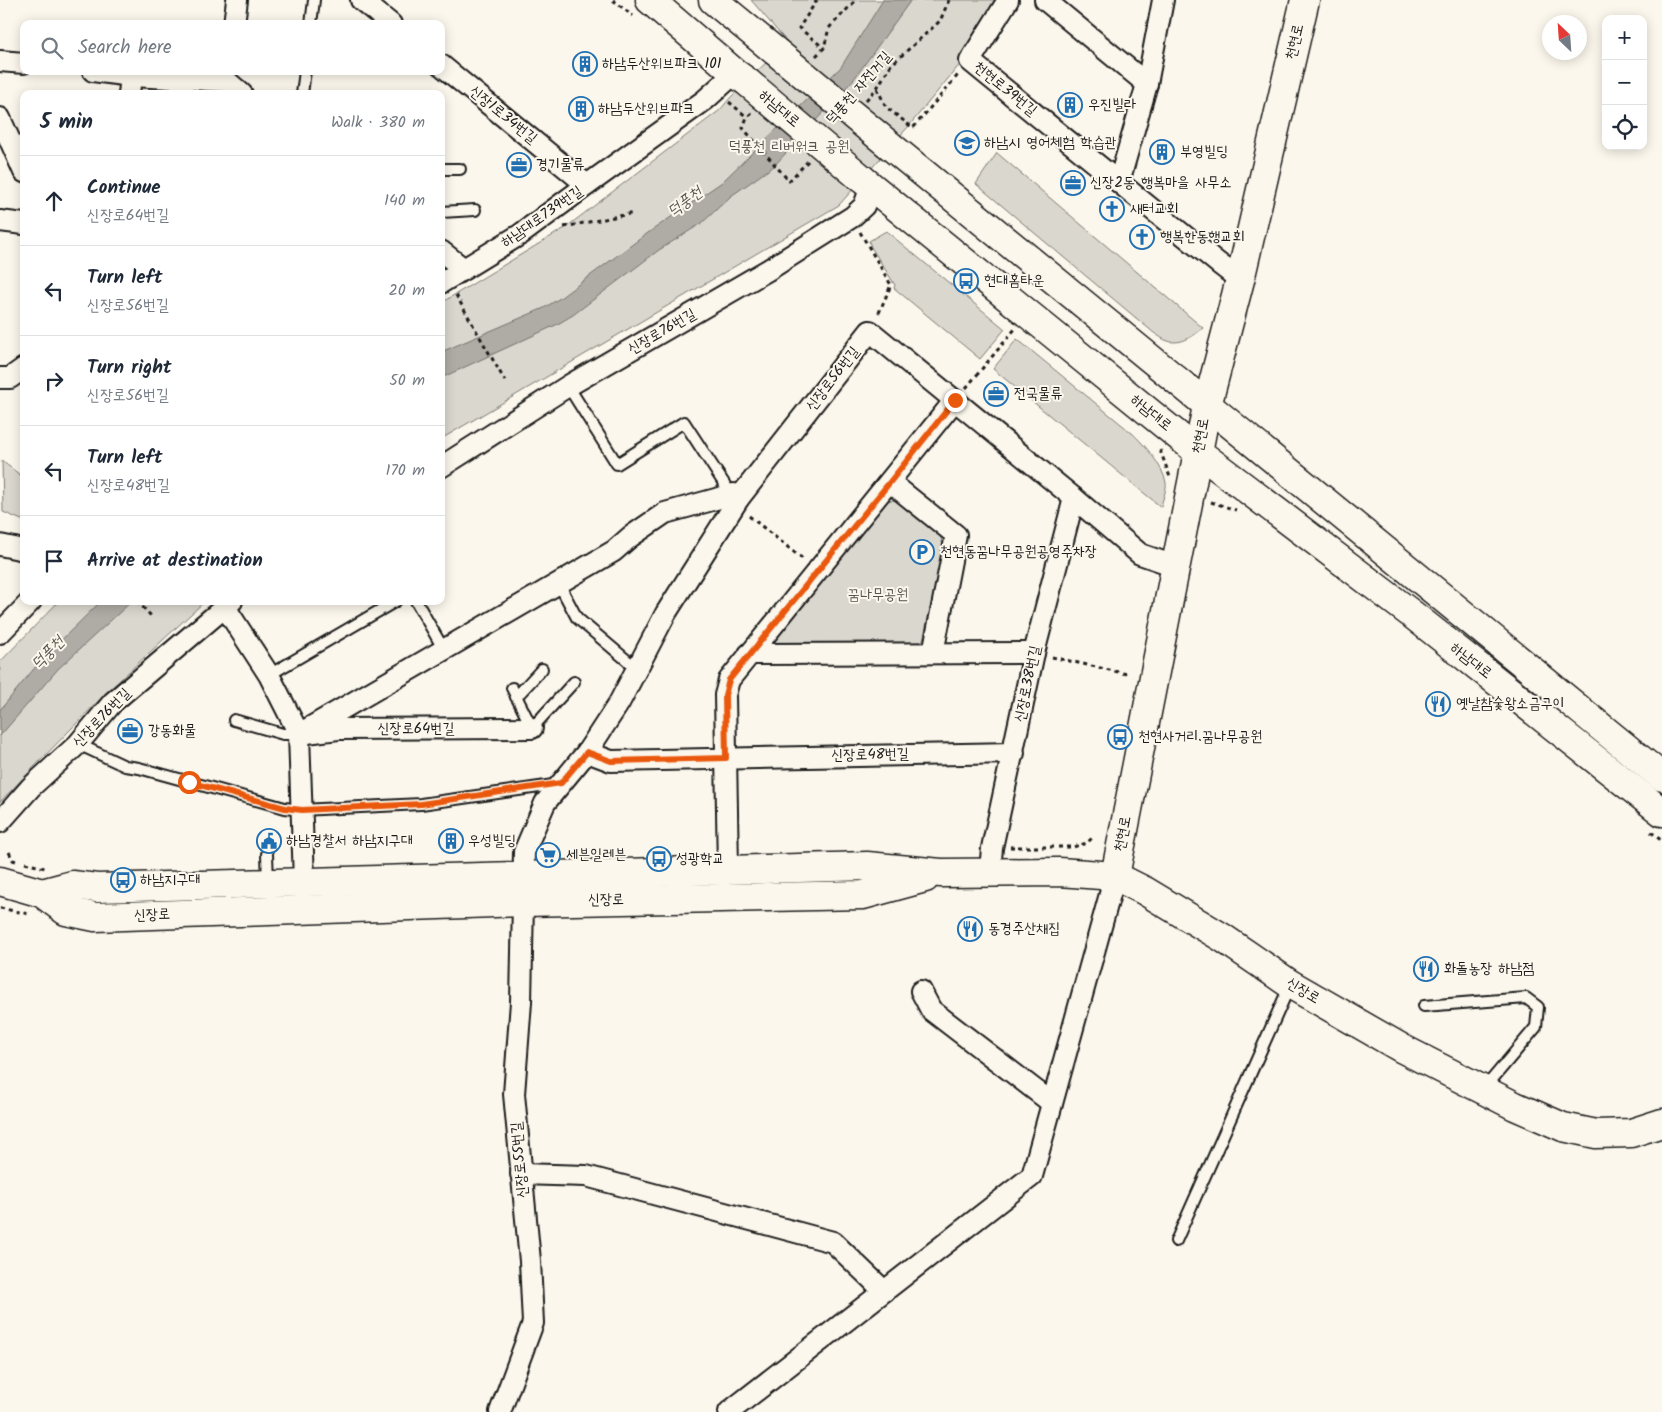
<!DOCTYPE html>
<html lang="en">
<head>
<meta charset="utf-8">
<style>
	:root { --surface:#fff; --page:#f2f2f3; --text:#1f2937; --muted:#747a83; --line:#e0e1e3 }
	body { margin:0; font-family:Kalam,"Poor Story",sans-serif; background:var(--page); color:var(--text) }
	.controls { position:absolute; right:15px; top:15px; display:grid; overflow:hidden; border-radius:10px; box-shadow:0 2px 12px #0003 }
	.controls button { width:45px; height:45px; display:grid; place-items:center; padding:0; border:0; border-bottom:1px solid var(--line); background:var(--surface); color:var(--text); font:25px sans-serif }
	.compass { position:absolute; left:1542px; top:15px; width:45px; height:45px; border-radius:50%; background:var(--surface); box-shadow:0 2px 12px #0003; rotate:335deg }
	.stop { position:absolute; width:15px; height:15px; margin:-11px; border:4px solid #ea580c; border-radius:50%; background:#fff }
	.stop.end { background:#ea580c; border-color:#fff; box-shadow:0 1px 5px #0008 }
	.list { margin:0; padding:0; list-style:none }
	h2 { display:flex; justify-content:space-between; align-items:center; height:65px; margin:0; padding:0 20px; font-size:21px }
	h2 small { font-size:16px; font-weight:400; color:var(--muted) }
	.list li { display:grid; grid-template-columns:32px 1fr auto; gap:15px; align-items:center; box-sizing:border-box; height:90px; padding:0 20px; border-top:1px solid var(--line) }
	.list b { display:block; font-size:19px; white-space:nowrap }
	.list p { margin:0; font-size:16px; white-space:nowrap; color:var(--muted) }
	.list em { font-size:16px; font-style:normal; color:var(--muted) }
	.icon { flex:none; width:28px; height:28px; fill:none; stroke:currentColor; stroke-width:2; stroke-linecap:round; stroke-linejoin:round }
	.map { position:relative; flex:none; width:1662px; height:1412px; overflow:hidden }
	.search { position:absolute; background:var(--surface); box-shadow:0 2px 12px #0003; left:20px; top:20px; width:425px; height:55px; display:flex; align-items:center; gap:12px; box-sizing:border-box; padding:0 18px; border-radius:10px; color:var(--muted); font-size:19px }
	.panel { position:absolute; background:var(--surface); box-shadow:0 2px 12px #0003; left:20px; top:90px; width:425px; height:515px; border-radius:10px }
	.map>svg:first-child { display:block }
	.green { fill:#dad7ce; stroke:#7b7a75 }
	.water { fill:#afaca5; stroke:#74726e }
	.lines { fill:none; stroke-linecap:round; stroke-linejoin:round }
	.lane-casing { stroke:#1c1c1c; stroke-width:14 }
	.street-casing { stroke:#1c1c1c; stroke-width:24 }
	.secondary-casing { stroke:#1c1c1c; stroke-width:31 }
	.primary-casing { stroke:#1c1c1c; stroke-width:31 }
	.path { stroke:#1c1c1c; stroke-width:3; stroke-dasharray:4 4; stroke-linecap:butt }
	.lane { stroke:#fbf7ec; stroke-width:10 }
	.street { stroke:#fbf7ec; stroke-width:20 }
	.secondary { stroke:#fbf7ec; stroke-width:28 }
	.primary { stroke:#fbf7ec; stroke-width:28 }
	.primary-bridge-casing { stroke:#1c1c1c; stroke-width:31; stroke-linecap:butt }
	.primary-bridge { stroke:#fbf7ec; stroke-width:28 }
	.route { stroke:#ea580c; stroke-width:6 }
	.labels { text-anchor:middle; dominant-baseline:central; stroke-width:4; stroke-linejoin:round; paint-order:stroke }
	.street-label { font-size:15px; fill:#1c1c1c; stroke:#fbf7ec }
	.poi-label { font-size:15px; fill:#1c1c1c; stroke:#fbf7ec; text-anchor:start }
	.park-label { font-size:15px; fill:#555451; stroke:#fbf7ec }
	.water-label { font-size:16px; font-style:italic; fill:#575653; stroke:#fbf7ec }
</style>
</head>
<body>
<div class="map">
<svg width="1662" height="1412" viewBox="0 0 1662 1412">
	<rect width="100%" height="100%" fill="#fbf7ec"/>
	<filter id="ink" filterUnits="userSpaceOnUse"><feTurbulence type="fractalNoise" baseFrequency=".02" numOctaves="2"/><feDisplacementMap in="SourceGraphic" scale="10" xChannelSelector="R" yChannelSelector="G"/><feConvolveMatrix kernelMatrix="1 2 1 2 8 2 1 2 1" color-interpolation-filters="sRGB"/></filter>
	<g filter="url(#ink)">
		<g class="green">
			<polygon points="751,0 1002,0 966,57 908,127 839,205 441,439 441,303 565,228 720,110 730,98 787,42"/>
			<path d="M997 153 1203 328C1194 336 1181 345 1168 341 1163 340 1158 335 1154 333L976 184Z"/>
			<polygon points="886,231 1005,329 980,359 894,288 895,285 871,247 869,241"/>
			<path d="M1017 339 1132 433C1144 444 1163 466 1166 483 1167 490 1162 500 1161 507L993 369Z"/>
			<polygon points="2,461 24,478 24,521 3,512"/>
			<polygon points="897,500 940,535 944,548 923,640 913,649 775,652 770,640 884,501"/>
			<polygon points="59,601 205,601 107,692 0,802 0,662"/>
		</g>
		<g class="water">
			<polygon points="883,0 911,0 854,79 774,166 731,196 702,223 659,250 573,315 556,325 441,378 441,352 544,308 560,298 645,235 722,182 841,67"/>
			<polygon points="101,601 132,601 58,669 0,736 0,710 42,659"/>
		</g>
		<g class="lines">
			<defs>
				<g id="lane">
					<polyline points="311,24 314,0"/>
					<polyline points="302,94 305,71"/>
					<polyline points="441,169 460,169"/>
					<polyline points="441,212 475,210"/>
					<polyline points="568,386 617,464 684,422 727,488 734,494"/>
					<polyline points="559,584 577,618 636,668"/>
					<polyline points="416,601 444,650"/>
					<polyline points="269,675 396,601"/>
					<polyline points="512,688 532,728 574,682"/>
					<polyline points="516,697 542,669"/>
					<polyline points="234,720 283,734 299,734"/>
					<polyline points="78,744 125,766 139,768 285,808 301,810 421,804 560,784"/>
					<polyline points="267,854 268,882"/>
					<polyline points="1424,1006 1526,998 1538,1007 1536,1027 1484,1089"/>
					<polyline points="1176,1241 1290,985"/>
				</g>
				<g id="street">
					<polyline points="361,0 391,24"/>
					<polyline points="1008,0 970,61 1218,263 1240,280"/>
					<polyline points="1045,0 1147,84"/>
					<polyline points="234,24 237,0"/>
					<polyline points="0,61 24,63"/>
					<polyline points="441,65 587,185"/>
					<polyline points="93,71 131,76 227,81 242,94"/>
					<polyline points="129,94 131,76"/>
					<polyline points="0,118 24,172"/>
					<polyline points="1119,182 1147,84 1163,0"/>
					<polyline points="0,221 24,224"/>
					<polyline points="441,251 464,269"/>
					<polyline points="441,283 521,234 587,185 705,100 735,73"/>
					<polyline points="0,378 10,378 24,368"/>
					<polyline points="441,467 568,386 768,270 852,217 864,206 871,186"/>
					<polyline points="890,482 956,535 933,653"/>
					<polyline points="0,545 24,550"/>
					<polyline points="225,607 269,675 299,734 338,729 532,728"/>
					<polyline points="0,633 31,601"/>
					<polyline points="749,654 1034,653"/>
					<polyline points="587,752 611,761 1014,753"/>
					<polyline points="0,822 31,787 78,744 113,702 232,601"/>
					<polyline points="728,869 725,695 729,680 955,400"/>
					<polyline points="990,871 992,848 1034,653 1074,498"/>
					<polyline points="304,882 299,734 614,551 630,537 665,513 734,494 739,498"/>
					<polyline points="921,991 931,1010 1052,1103"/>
					<polyline points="521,1174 586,1176 833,1242 884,1291"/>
					<polyline points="500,1412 533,1323 530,1261 514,1094 521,1002 524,852 545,803 587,752 619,703 666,613 739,498 870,331 1074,498 1140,554 1175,566"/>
					<polyline points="729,1412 1032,1176 1115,876"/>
				</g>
				<g id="secondary">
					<polyline points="1115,876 1207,406 1240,280 1305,0"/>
					<polyline points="0,881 42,893 66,911 95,917 524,902 863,895 925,878"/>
					<polyline points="42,893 72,885 97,888 867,866 941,873 1059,872 1115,876 1145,891 1223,938 1290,984 1403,1049 1515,1106 1563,1127 1596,1134 1631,1133 1662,1123"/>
				</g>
				<g id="primary">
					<polyline points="650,0 735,73 746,81"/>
					<polyline points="713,0 775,51"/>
					<polyline points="888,144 1662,777"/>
					<polyline points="861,178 1198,452 1413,615 1662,812"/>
				</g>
			</defs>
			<use href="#lane" class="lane-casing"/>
			<use href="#street" class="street-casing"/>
			<use href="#secondary" class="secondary-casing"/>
			<use href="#primary" class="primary-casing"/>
			<g class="path">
				<polyline points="613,0 633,16"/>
				<polyline points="817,0 799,28 824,48"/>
				<polyline points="816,56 824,48 829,28 856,0"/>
				<polyline points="877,88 886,107 913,128 958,75"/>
				<polyline points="866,100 877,88 891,65 940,21 949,0"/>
				<polyline points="729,102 747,117"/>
				<polyline points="752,113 747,117 743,128 789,181 808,161"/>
				<polyline points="564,227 634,213"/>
				<polyline points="860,232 891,285 878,315"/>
				<polyline points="456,295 505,381"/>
				<polyline points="966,388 1015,329"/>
				<polyline points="1160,450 1170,477"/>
				<polyline points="1211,502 1236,510"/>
				<polyline points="749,516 804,560"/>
				<polyline points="137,601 152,617"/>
				<polyline points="1052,657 1127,674"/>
				<polyline points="1651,832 1662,841"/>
				<polyline points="1010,847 1073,847 1087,843 1092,838"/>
				<polyline points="9,852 13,860 16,861"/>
				<polyline points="25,863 45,868"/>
				<polyline points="0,908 29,914"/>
			</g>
			<use href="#lane" class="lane"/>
			<use href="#street" class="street"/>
			<use href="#secondary" class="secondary"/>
			<use href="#primary" class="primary"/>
			<defs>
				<g id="primary-bridge">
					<polyline points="775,51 888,144"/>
					<polyline points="746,81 861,178"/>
				</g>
			</defs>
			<use href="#primary-bridge" class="primary-bridge-casing"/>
			<use href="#primary-bridge" class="primary-bridge"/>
		</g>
	</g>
	<g class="lines" filter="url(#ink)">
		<polyline class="route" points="189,782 285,808 302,810 421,804 561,783 587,752 611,761 726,758 725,695 729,680 890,482 955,400"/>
	</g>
	<defs>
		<symbol id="building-ring" viewBox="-11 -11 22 22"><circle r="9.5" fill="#fbf7ec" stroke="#1f6fb2" stroke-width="1.5"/><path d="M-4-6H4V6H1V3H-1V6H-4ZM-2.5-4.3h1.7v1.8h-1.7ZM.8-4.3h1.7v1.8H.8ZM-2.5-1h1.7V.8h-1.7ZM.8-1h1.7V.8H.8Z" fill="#1f6fb2"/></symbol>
		<symbol id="school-ring" viewBox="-11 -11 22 22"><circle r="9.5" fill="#fbf7ec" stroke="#1f6fb2" stroke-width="1.5"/><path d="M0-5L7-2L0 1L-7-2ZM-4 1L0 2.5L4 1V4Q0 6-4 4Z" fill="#1f6fb2"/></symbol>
		<symbol id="office-ring" viewBox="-11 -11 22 22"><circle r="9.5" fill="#fbf7ec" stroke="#1f6fb2" stroke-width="1.5"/><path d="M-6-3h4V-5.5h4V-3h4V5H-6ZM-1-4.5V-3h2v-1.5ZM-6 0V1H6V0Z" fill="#1f6fb2"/></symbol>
		<symbol id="church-ring" viewBox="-11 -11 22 22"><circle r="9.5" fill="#fbf7ec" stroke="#1f6fb2" stroke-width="1.5"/><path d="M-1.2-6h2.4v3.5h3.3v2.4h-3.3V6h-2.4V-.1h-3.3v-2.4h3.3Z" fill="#1f6fb2"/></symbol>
		<symbol id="bus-ring" viewBox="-11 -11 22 22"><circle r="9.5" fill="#fbf7ec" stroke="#1f6fb2" stroke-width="1.5"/><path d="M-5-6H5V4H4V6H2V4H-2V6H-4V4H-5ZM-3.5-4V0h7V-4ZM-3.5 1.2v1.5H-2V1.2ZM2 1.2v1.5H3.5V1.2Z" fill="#1f6fb2"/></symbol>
		<symbol id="parking-ring" viewBox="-11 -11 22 22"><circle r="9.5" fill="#fbf7ec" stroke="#1f6fb2" stroke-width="1.5"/><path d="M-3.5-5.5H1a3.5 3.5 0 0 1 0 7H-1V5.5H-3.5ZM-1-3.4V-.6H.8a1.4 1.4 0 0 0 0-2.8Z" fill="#1f6fb2"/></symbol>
		<symbol id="restaurant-ring" viewBox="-11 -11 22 22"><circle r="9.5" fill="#fbf7ec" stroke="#1f6fb2" stroke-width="1.5"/><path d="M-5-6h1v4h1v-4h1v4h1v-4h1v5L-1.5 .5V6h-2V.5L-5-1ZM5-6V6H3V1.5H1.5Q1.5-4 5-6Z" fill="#1f6fb2"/></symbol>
		<symbol id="civic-ring" viewBox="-11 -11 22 22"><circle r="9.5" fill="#fbf7ec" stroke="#1f6fb2" stroke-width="1.5"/><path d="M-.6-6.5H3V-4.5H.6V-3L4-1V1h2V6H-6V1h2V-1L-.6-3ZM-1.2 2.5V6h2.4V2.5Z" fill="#1f6fb2"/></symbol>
		<symbol id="supermarket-ring" viewBox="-11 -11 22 22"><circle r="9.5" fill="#fbf7ec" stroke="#1f6fb2" stroke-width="1.5"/><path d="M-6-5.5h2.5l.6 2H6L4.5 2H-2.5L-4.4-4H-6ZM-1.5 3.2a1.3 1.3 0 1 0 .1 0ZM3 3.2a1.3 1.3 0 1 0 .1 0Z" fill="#1f6fb2"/></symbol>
	</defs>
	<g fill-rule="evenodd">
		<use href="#building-ring" x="571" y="50" width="28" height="28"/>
		<use href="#building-ring" x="1056" y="91" width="28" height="28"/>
		<use href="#building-ring" x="567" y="95" width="28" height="28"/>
		<use href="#school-ring" x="953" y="129" width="28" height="28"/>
		<use href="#building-ring" x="1148" y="138" width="28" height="28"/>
		<use href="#office-ring" x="505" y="151" width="28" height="28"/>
		<use href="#office-ring" x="1059" y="169" width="28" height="28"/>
		<use href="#church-ring" x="1098" y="195" width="28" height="28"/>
		<use href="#church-ring" x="1128" y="223" width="28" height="28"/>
		<use href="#bus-ring" x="952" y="267" width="28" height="28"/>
		<use href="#office-ring" x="982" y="380" width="28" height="28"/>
		<use href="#parking-ring" x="908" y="538" width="28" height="28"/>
		<use href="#restaurant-ring" x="1424" y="690" width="28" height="28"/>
		<use href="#office-ring" x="116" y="717" width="28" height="28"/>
		<use href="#bus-ring" x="1106" y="723" width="28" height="28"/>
		<use href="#civic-ring" x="255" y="827" width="28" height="28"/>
		<use href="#building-ring" x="437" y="827" width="28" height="28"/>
		<use href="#supermarket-ring" x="534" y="841" width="28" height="28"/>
		<use href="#bus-ring" x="645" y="845" width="28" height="28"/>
		<use href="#bus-ring" x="109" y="866" width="28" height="28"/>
		<use href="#restaurant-ring" x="956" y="915" width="28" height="28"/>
		<use href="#restaurant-ring" x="1412" y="955" width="28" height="28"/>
	</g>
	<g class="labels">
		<g class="street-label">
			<text transform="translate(1295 42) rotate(-77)">천현로</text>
			<text transform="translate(859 88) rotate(-49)">덕풍천 자전거길</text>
			<text transform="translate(1005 89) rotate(39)">천현로39번길</text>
			<text transform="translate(779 109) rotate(40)">하남대로</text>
			<text transform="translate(503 115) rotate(39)">신장1로34번길</text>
			<text transform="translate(542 217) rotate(-35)">하남대로739번길</text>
			<text transform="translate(662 332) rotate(-30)">신장로76번길</text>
			<text transform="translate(833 379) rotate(-52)">신장로56번길</text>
			<text transform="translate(1151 413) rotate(39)">하남대로</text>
			<text transform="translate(1201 436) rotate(-79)">천현로</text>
			<text transform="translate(1471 661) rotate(38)">하남대로</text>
			<text transform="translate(1028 684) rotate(-78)">신장로38번길</text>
			<text transform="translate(102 718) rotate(-46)">신장로76번길</text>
			<text x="416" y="729">신장로64번길</text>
			<text transform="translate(870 755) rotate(-1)">신장로48번길</text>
			<text transform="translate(1123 834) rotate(-79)">천현로</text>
			<text transform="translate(606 900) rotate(-1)">신장로</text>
			<text transform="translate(152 915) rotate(-2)">신장로</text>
			<text transform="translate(1303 991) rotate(31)">신장로</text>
			<text transform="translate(520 1160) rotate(-95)">신장로55번길</text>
		</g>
		<g class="poi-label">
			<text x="602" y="64">하남두산위브파크 101</text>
			<text x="1088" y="105">우진빌라</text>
			<text x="598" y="109">하남두산위브파크</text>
			<text x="984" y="143">하남시 영어체험 학습관</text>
			<text x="1180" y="152">부영빌딩</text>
			<text x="536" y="165">경기물류</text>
			<text x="1090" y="183">신장2동 행복마을 사무소</text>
			<text x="1130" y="209">새터교회</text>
			<text x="1160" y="237">행복한동행교회</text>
			<text x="984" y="281">현대홈타운</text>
			<text x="1014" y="394">전국물류</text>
			<text x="940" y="552">천현동꿈나무공원공영주차장</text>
			<text x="1456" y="704">옛날참숯왕소금구이</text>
			<text x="148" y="731">강동화물</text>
			<text x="1138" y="737">천현사거리.꿈나무공원</text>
			<text x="286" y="841">하남경찰서 하남지구대</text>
			<text x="468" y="841">우성빌딩</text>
			<text x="566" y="855">세븐일레븐</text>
			<text x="676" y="859">성광학교</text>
			<text x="140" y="880">하남지구대</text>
			<text x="988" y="929">동경주산채집</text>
			<text x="1444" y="969">화돌농장 하남점</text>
		</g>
		<g class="park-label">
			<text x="789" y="147">덕풍천 리버워크 공원</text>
			<text x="878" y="595">꿈나무공원</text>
		</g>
		<g class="water-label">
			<text transform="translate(685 202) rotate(-37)">덕풍천</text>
			<text transform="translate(48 653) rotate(-46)">덕풍천</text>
		</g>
	</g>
</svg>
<div class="controls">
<button>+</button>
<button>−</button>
<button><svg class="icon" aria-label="locate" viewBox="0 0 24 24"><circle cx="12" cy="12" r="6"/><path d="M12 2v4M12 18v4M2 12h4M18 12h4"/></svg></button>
</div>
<svg class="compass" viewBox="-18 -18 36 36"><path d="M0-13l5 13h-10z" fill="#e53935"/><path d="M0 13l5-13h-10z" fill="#747a83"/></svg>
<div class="stop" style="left:189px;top:782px"></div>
<div class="stop end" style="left:955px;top:400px"></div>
<div class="search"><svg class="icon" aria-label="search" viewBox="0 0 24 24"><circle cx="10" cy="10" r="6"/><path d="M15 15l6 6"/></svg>Search here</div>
<section class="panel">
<h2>5 min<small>Walk · 380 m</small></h2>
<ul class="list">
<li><svg class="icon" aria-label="ahead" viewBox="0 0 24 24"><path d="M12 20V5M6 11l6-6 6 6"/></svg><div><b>Continue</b><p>신장로64번길</p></div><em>140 m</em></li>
<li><svg class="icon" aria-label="left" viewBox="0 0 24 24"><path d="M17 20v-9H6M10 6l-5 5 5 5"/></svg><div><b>Turn left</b><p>신장로56번길</p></div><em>20 m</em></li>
<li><svg class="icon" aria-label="right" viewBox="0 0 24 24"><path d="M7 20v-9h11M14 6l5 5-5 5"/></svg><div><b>Turn right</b><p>신장로56번길</p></div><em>50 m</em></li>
<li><svg class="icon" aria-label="left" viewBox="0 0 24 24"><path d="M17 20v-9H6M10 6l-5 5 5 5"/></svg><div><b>Turn left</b><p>신장로48번길</p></div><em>170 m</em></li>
<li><svg class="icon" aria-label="arrive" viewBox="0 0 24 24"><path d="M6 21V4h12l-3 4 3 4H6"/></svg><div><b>Arrive at destination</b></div></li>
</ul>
</section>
</div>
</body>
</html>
